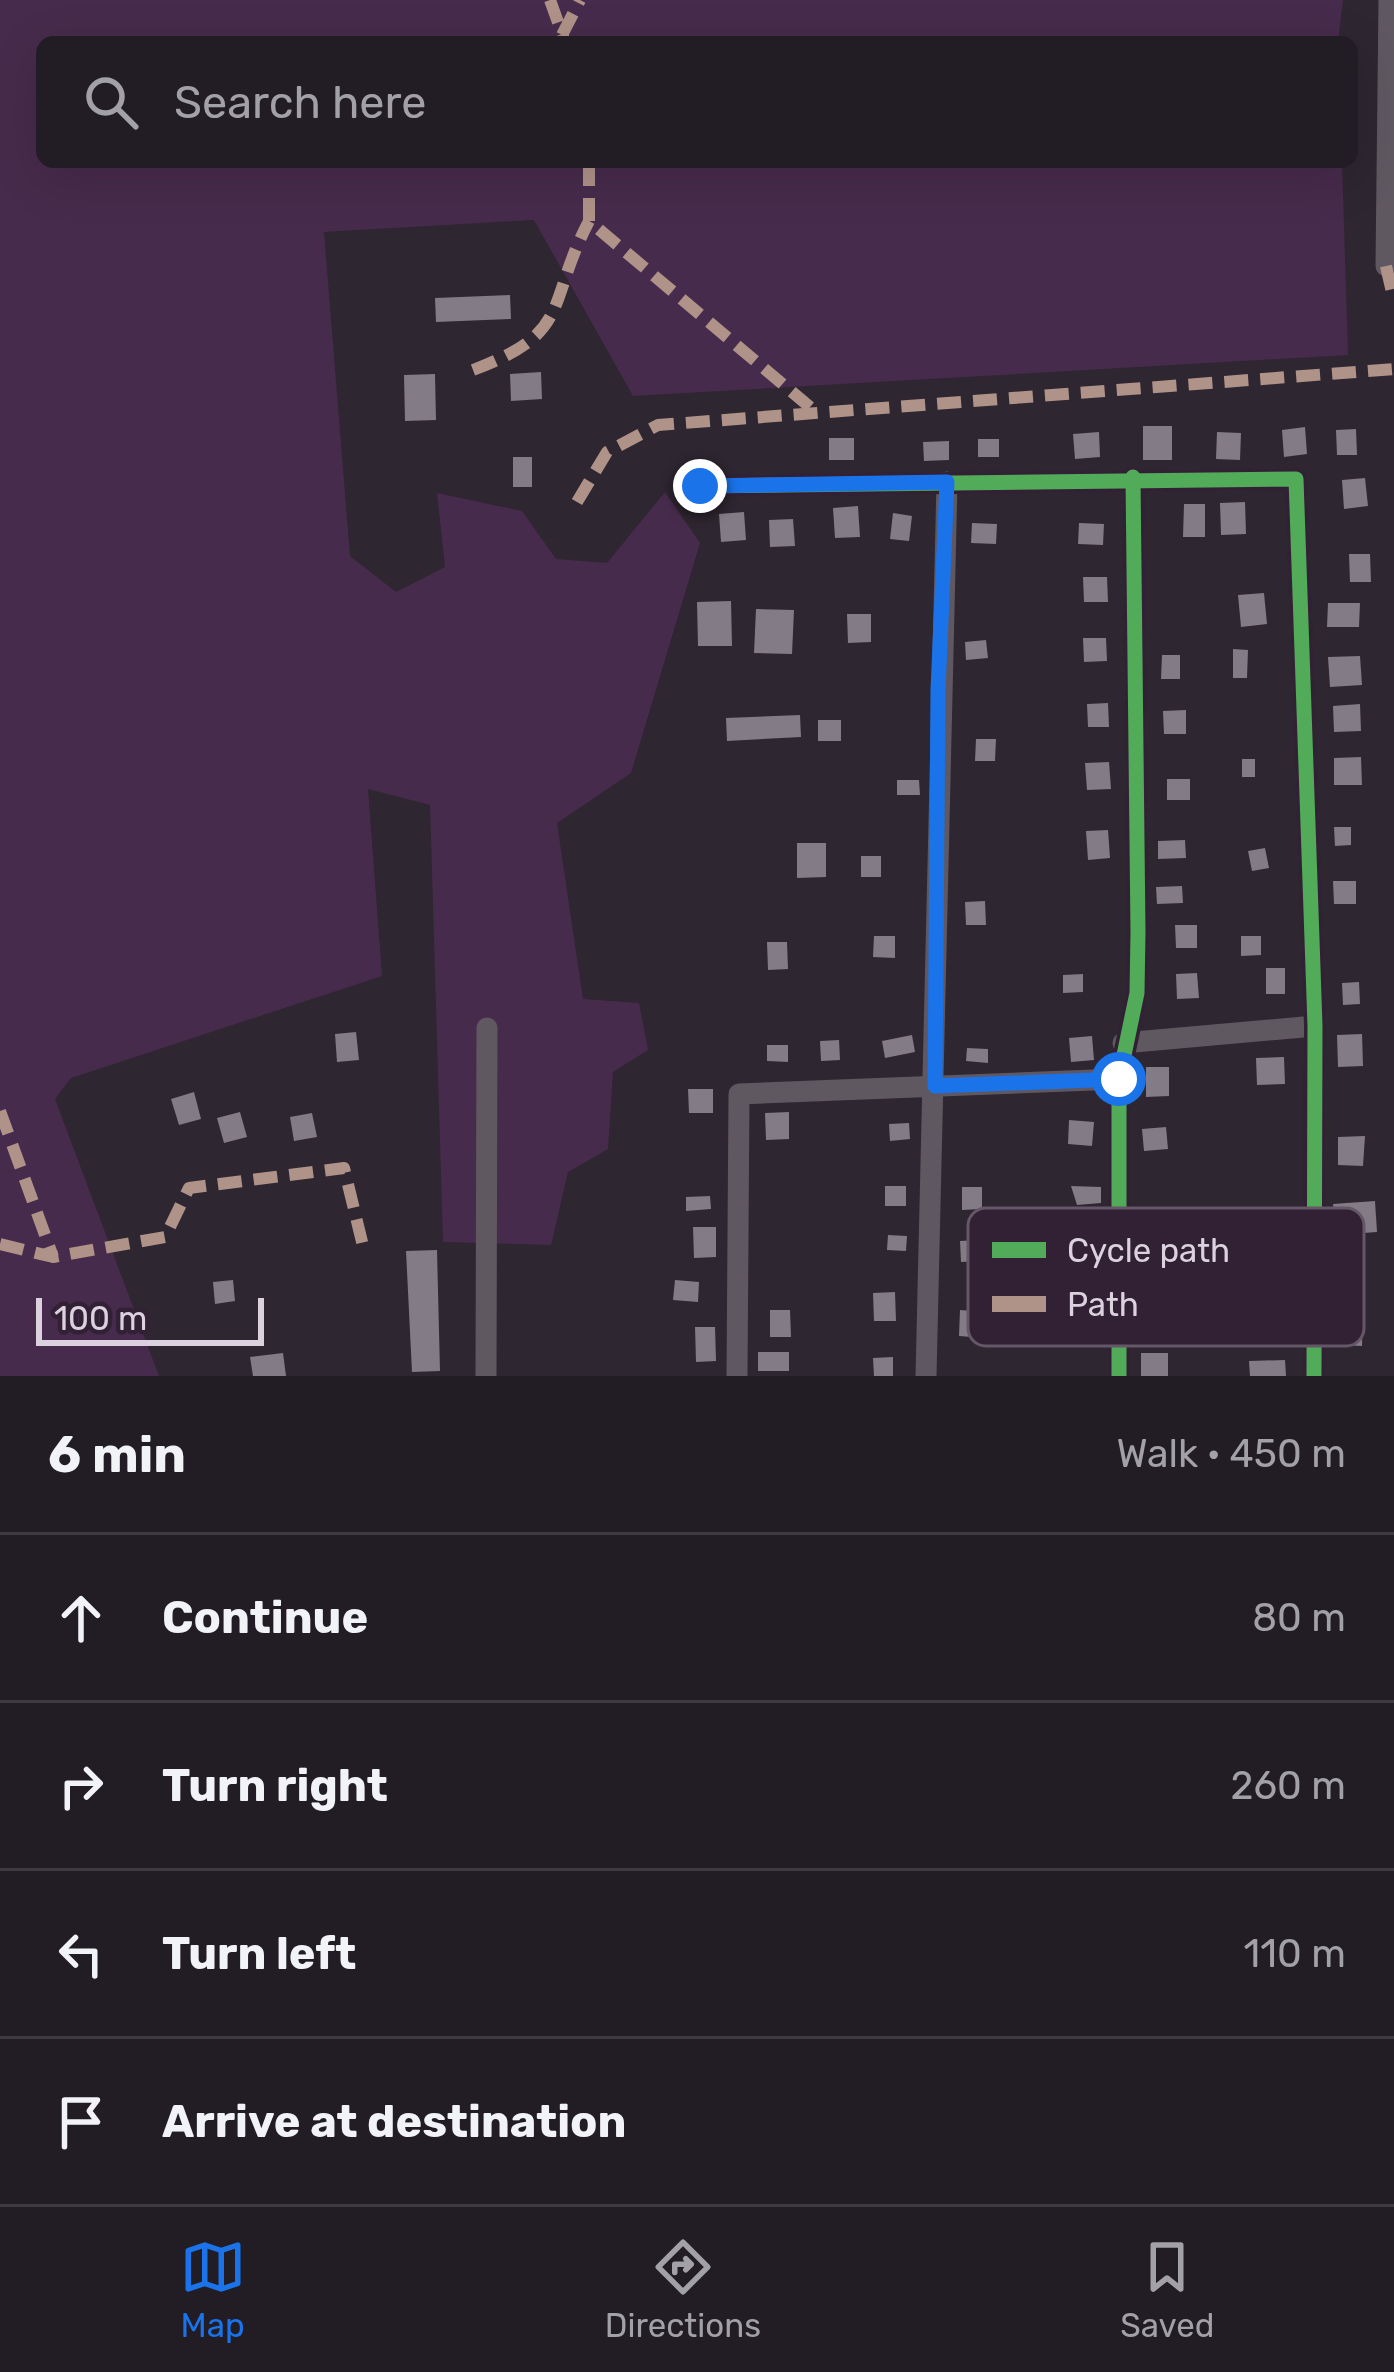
<!DOCTYPE html>
<html lang="en">
<head>
<meta charset="utf-8">
<style>
	:root { --surface:#221c24; --page:#2a252c; --text:#f1f3f6; --muted:#a2a1a6; --line:#3f3a41; --accent:#1a73e8 }
	body { margin:0; font-family:Rubik,sans-serif; background:var(--page); color:var(--text) }
	.scale { position:absolute; left:36px; bottom:30px; width:228px; box-sizing:border-box; padding-left:12px; border:6px solid #dcd1de; border-top:0; font-size:33px; line-height:42px; white-space:nowrap; color:#dcd1de; -webkit-text-stroke:9px #322135; paint-order:stroke }
	.stop { position:absolute; width:36px; height:36px; margin:-27px; border:9px solid #1a73e8; border-radius:50%; background:#fff }
	.stop.end { background:#1a73e8; border-color:#fff; box-shadow:0 3px 12px #0008 }
	.list { margin:0; padding:0; list-style:none }
	h2 { display:flex; justify-content:space-between; align-items:center; height:156px; margin:0; padding:0 48px; font-size:51px }
	h2 small { font-size:39px; font-weight:400; color:var(--muted) }
	.list li { display:grid; grid-template-columns:78px 1fr auto; gap:36px; align-items:center; box-sizing:border-box; height:168px; padding:0 48px; border-top:3px solid var(--line) }
	.list b { display:block; font-size:45px; white-space:nowrap }
	.list em { font-size:39px; font-style:normal; color:var(--muted) }
	.icon { flex:none; width:66px; height:66px; fill:none; stroke:currentColor; stroke-width:2; stroke-linecap:round; stroke-linejoin:round }
	.map { position:relative; flex:none; width:1394px; height:1376px; overflow:hidden }
	.search { position:absolute; background:var(--surface); box-shadow:0 12px 48px #0002; left:36px; right:36px; top:36px; height:132px; display:flex; align-items:center; gap:30px; box-sizing:border-box; padding:0 42px; border-radius:18px; color:var(--muted); font-size:45px }
	.sheet { height:828px; background:var(--surface) }
	nav { display:flex; justify-content:space-around; align-items:center; box-sizing:border-box; height:168px; border-top:3px solid var(--line); background:var(--surface); font-size:33px; color:var(--muted) }
	nav a { display:grid; justify-items:center; gap:6px }
	nav .on { color:var(--accent) }
	.map>svg:first-child { display:block }
	.green { fill:#472b4c }
	.building { fill:#837b85 }
	.lines { fill:none; stroke-linecap:round; stroke-linejoin:round }
	.minor { stroke:#605861; stroke-width:21 }
	.quiet { stroke:#af9288; stroke-width:12; stroke-dasharray:24 12; stroke-linecap:butt }
	.cycleway-casing { stroke:#322135; stroke-width:22 }
	.cycleway { stroke:#51ab58; stroke-width:15 }
	.route { stroke:#1a73e8; stroke-width:15 }
	.key { fill:#322135; stroke:#655668; stroke-width:3 }
	.key-label { font-size:33px; fill:#dcd1de }
</style>
</head>
<body>
<div class="map">
<svg width="1394" height="1376" viewBox="0 0 1394 1376">
	<rect width="100%" height="100%" fill="#2e2630"/>
	<polygon class="green" points="0,0 1343,0 1338,42 42,42 42,162 1342,162 1348,355 633,396 534,220 324,232 350,556 396,592 445,567 437,493 522,511 556,559 607,563 665,492 700,543 631,773 557,823 583,999 639,1003 648,1050 613,1072 608,1149 568,1172 551,1245 443,1242 430,805 368,789 382,976 71,1078 55,1099 159,1376 0,1376"/>
	<g class="building">
		<polygon points="510,295 511,319 436,322 435,298"/>
		<polygon points="541,372 542,399 511,401 510,374"/>
		<polygon points="435,374 436,420 405,421 404,375"/>
		<rect x="1143" y="426" width="29" height="34"/>
		<polygon points="1305,427 1307,454 1284,457 1282,430"/>
		<polygon points="1356,429 1357,455 1337,455 1336,430"/>
		<polygon points="1099,432 1100,457 1075,459 1073,434"/>
		<polygon points="1217,432 1241,433 1240,460 1216,459"/>
		<rect x="829" y="438" width="25" height="22"/>
		<rect x="978" y="439" width="21" height="18"/>
		<polygon points="949,441 949,460 924,461 923,442"/>
		<rect x="513" y="457" width="19" height="30"/>
		<polygon points="1365,478 1368,506 1344,509 1342,480"/>
		<polygon points="1245,502 1246,534 1221,535 1220,503"/>
		<polygon points="1184,504 1205,504 1205,537 1183,537"/>
		<polygon points="858,506 860,537 835,538 833,508"/>
		<polygon points="744,512 746,540 721,542 719,514"/>
		<polygon points="893,513 912,516 909,541 890,539"/>
		<polygon points="793,519 795,546 770,547 769,520"/>
		<polygon points="972,523 997,524 996,544 971,543"/>
		<polygon points="1079,523 1104,524 1103,545 1078,544"/>
		<polygon points="1349,554 1370,554 1371,582 1350,582"/>
		<polygon points="1083,577 1107,577 1108,602 1084,602"/>
		<polygon points="1264,593 1267,624 1241,627 1238,595"/>
		<polygon points="731,601 732,646 698,646 697,602"/>
		<polygon points="1328,603 1360,603 1359,627 1327,627"/>
		<polygon points="756,609 794,610 792,654 754,653"/>
		<polygon points="847,614 871,614 871,642 848,643"/>
		<polygon points="1083,638 1106,638 1107,661 1084,662"/>
		<polygon points="986,640 988,658 966,660 965,642"/>
		<polygon points="1233,649 1248,650 1247,678 1233,678"/>
		<polygon points="1162,655 1180,655 1180,679 1161,679"/>
		<polygon points="1360,656 1362,685 1330,687 1328,657"/>
		<polygon points="1108,703 1109,727 1088,727 1087,704"/>
		<polygon points="1360,704 1361,731 1334,732 1333,706"/>
		<polygon points="1186,710 1186,734 1164,734 1163,711"/>
		<polygon points="800,715 801,737 727,741 726,718"/>
		<rect x="818" y="720" width="23" height="21"/>
		<polygon points="976,739 996,739 995,761 975,761"/>
		<polygon points="1361,757 1362,785 1334,785 1334,758"/>
		<rect x="1242" y="759" width="13" height="18"/>
		<polygon points="1109,762 1111,789 1087,790 1085,763"/>
		<rect x="1167" y="779" width="23" height="21"/>
		<polygon points="897,780 919,780 920,795 897,795"/>
		<polygon points="1334,827 1351,827 1351,845 1335,846"/>
		<polygon points="1108,830 1110,858 1088,860 1086,831"/>
		<polygon points="1185,840 1186,858 1158,859 1158,841"/>
		<polygon points="797,843 826,843 826,877 797,878"/>
		<polygon points="1265,848 1269,868 1252,871 1248,851"/>
		<rect x="861" y="856" width="20" height="21"/>
		<polygon points="1333,881 1356,881 1356,904 1334,904"/>
		<polygon points="1182,886 1183,903 1157,904 1156,887"/>
		<polygon points="985,901 986,925 966,925 965,902"/>
		<polygon points="1175,925 1197,925 1197,948 1176,948"/>
		<polygon points="874,936 895,936 895,958 873,957"/>
		<polygon points="1241,936 1261,936 1261,955 1241,956"/>
		<polygon points="767,942 787,942 788,969 768,970"/>
		<rect x="1266" y="968" width="19" height="26"/>
		<polygon points="1197,973 1199,998 1177,999 1176,974"/>
		<polygon points="1083,974 1083,992 1063,993 1063,975"/>
		<polygon points="1359,982 1360,1004 1343,1005 1342,983"/>
		<polygon points="356,1032 359,1060 337,1062 335,1034"/>
		<polygon points="1362,1034 1363,1066 1338,1067 1337,1035"/>
		<polygon points="912,1035 915,1052 885,1058 882,1041"/>
		<polygon points="1092,1036 1094,1060 1071,1062 1069,1038"/>
		<polygon points="839,1040 840,1060 821,1061 820,1041"/>
		<polygon points="767,1045 788,1045 788,1062 767,1061"/>
		<polygon points="967,1048 988,1049 988,1063 966,1061"/>
		<polygon points="1284,1057 1285,1084 1257,1085 1256,1058"/>
		<polygon points="1146,1067 1169,1067 1169,1096 1146,1097"/>
		<polygon points="688,1089 713,1089 713,1113 689,1113"/>
		<polygon points="194,1092 201,1119 179,1125 171,1099"/>
		<polygon points="240,1112 247,1137 224,1143 217,1118"/>
		<polygon points="789,1112 789,1139 766,1140 765,1113"/>
		<polygon points="312,1113 317,1137 294,1141 290,1117"/>
		<polygon points="1069,1120 1094,1122 1092,1146 1068,1144"/>
		<polygon points="909,1123 910,1139 890,1141 889,1124"/>
		<polygon points="1166,1127 1168,1149 1144,1151 1142,1129"/>
		<polygon points="1365,1136 1363,1166 1338,1165 1338,1137"/>
		<rect x="885" y="1186" width="21" height="20"/>
		<polygon points="1071,1186 1101,1187 1101,1203 1077,1205"/>
		<polygon points="962,1187 982,1187 982,1209 962,1210"/>
		<polygon points="710,1196 711,1209 686,1211 686,1197"/>
		<polygon points="1375,1201 1377,1232 1336,1235 1333,1204"/>
		<polygon points="693,1227 716,1227 716,1257 694,1258"/>
		<polygon points="888,1235 907,1236 906,1251 887,1250"/>
		<polygon points="978,1240 979,1261 961,1262 960,1241"/>
		<polygon points="437,1250 440,1371 412,1372 406,1251"/>
		<polygon points="233,1280 235,1301 215,1304 213,1282"/>
		<polygon points="675,1280 699,1282 698,1302 673,1300"/>
		<polygon points="895,1292 896,1321 874,1321 873,1293"/>
		<polygon points="770,1310 790,1310 791,1337 770,1337"/>
		<polygon points="960,1310 986,1312 985,1338 959,1336"/>
		<polygon points="1339,1310 1363,1310 1362,1346 1338,1345"/>
		<polygon points="695,1327 715,1327 716,1361 696,1362"/>
		<rect x="758" y="1352" width="31" height="19"/>
		<polygon points="283,1353 286,1376 253,1376 250,1357"/>
		<rect x="1141" y="1353" width="27" height="23"/>
		<polygon points="893,1357 893,1376 874,1376 873,1358"/>
		<polygon points="1285,1360 1286,1376 1250,1376 1249,1361"/>
	</g>
	<g class="lines">
		<g class="minor">
			<polyline points="1386,266 1389,0"/>
			<polyline points="701,486 1296,479 1315,1026 1314,1376"/>
			<polyline points="1123,1043 1315,1026"/>
			<polyline points="486,1376 487,1028"/>
			<polyline points="737,1376 739,1094 1119,1079"/>
			<polyline points="926,1376 947,482"/>
			<polyline points="1119,1376 1119,1079 1137,993 1138,932 1133,477"/>
		</g>
		<g class="quiet">
			<polyline points="550,0 565,42"/>
			<polyline points="562,35 580,0"/>
			<polyline points="589,162 589,221 817,413"/>
			<polyline points="1386,266 1394,301"/>
			<path d="M473 370C574 332 545 305 589 221"/>
			<polyline points="577,502 607,452 658,425 1394,369"/>
			<polyline points="0,1111 53,1257"/>
			<polyline points="0,1244 53,1257 165,1237 189,1188 344,1168 364,1250"/>
		</g>
		<defs>
			<g id="cycleway">
				<polyline points="701,486 1296,479 1315,1026 1314,1376"/>
				<polyline points="1119,1376 1119,1079 1137,993 1138,932 1133,477"/>
			</g>
		</defs>
		<use href="#cycleway" class="cycleway-casing"/>
		<use href="#cycleway" class="cycleway"/>
	</g>
	<g class="lines">
		<polyline class="route" points="700,486 947,482 938,690 935,1086 1119,1079"/>
	</g>
	<rect x="968" y="1208" width="396" height="138" rx="18" class="key"/>
	<rect x="992" y="1242" width="54" height="16" fill="#51ab58"/>
	<rect x="992" y="1296" width="54" height="16" fill="#af9288"/>
	<g class="key-label">
		<text x="1067" y="1262">Cycle path</text>
		<text x="1067" y="1316">Path</text>
	</g>
</svg>
<div class="scale">100 m</div>
<div class="stop" style="left:1119px;top:1079px"></div>
<div class="stop end" style="left:700px;top:486px"></div>
<div class="search"><svg class="icon" aria-label="search" viewBox="0 0 24 24"><circle cx="10" cy="10" r="6"/><path d="M15 15l6 6"/></svg>Search here</div>
</div>
<section class="sheet">
<h2>6 min<small>Walk · 450 m</small></h2>
<ul class="list">
<li><svg class="icon" aria-label="ahead" viewBox="0 0 24 24"><path d="M12 20V5M6 11l6-6 6 6"/></svg><div><b>Continue</b></div><em>80 m</em></li>
<li><svg class="icon" aria-label="right" viewBox="0 0 24 24"><path d="M7 20v-9h11M14 6l5 5-5 5"/></svg><div><b>Turn right</b></div><em>260 m</em></li>
<li><svg class="icon" aria-label="left" viewBox="0 0 24 24"><path d="M17 20v-9H6M10 6l-5 5 5 5"/></svg><div><b>Turn left</b></div><em>110 m</em></li>
<li><svg class="icon" aria-label="arrive" viewBox="0 0 24 24"><path d="M6 21V4h12l-3 4 3 4H6"/></svg><div><b>Arrive at destination</b></div></li>
</ul>
</section>
<nav>
<a class="on"><svg class="icon" aria-label="map" viewBox="0 0 24 24"><path d="M3 6l6-2 6 2 6-2v14l-6 2-6-2-6 2zM9 4v14M15 6v14"/></svg>Map</a>
<a><svg class="icon" aria-label="directions" viewBox="0 0 24 24"><path d="M12 3l9 9-9 9-9-9zM9 14v-3h6M13 9l2 2-2 2"/></svg>Directions</a>
<a><svg class="icon" aria-label="saved" viewBox="0 0 24 24"><path d="M7 4h10v16l-5-4-5 4z"/></svg>Saved</a>
</nav>
</body>
</html>
